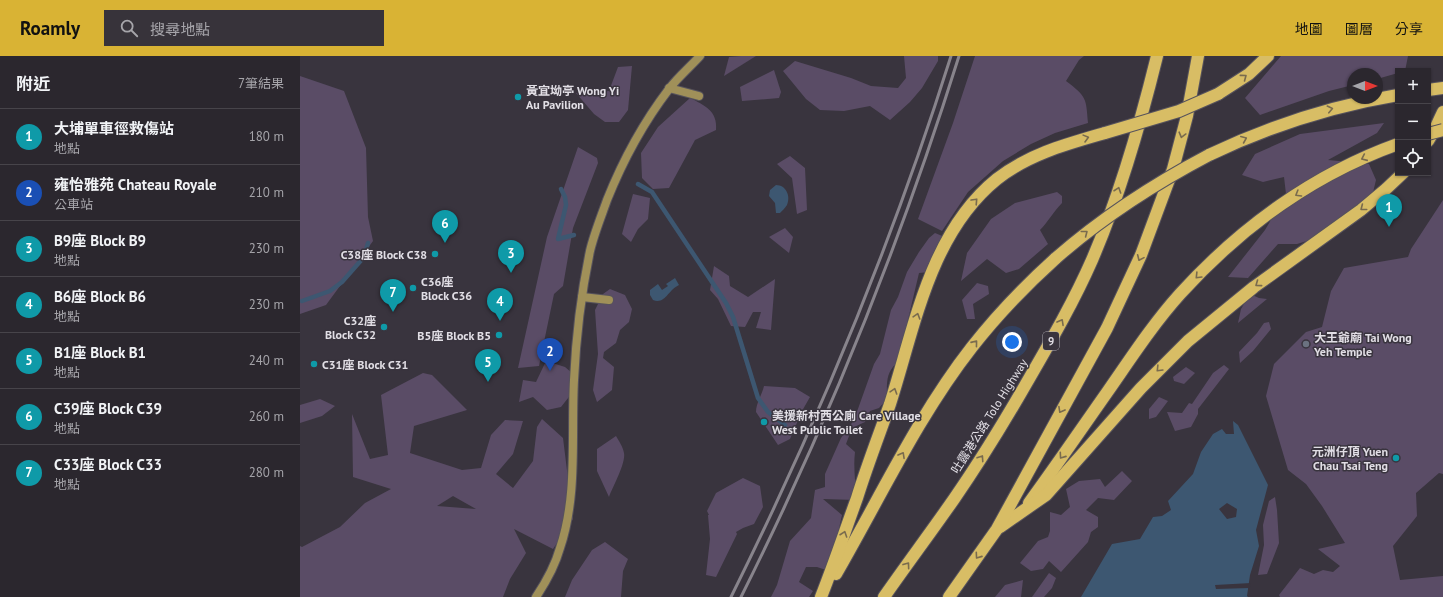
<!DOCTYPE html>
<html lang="zh-TW">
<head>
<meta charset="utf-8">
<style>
	:root { --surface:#2b272e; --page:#37333a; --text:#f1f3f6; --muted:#a6a5aa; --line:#47444a; --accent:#d9b334 }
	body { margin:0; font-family:"PT Sans","Noto Sans TC",sans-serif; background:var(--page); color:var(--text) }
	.controls { position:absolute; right:12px; top:12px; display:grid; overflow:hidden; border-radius:0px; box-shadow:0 1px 3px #0004 }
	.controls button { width:36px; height:36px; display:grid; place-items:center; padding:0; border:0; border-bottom:1px solid var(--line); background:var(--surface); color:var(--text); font:20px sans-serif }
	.compass { position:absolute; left:1047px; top:12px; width:36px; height:36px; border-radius:50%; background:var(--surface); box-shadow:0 1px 3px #0004; rotate:90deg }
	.you { position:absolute; left:712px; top:286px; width:14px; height:14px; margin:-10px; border:3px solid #fff; border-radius:50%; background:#1a73e8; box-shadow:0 0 0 6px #1a73e833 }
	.badge { display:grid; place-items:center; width:26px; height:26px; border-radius:50%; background:var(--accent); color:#fff; font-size:13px; font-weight:700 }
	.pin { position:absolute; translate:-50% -33px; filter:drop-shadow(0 1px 2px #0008) }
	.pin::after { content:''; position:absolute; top:21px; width:14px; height:12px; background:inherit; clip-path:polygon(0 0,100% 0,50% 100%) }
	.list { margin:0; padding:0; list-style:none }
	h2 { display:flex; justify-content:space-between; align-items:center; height:52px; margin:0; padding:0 16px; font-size:17px }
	h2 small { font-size:13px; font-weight:400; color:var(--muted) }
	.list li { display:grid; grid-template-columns:26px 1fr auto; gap:12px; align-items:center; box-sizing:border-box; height:56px; padding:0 16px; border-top:1px solid var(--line) }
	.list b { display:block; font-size:15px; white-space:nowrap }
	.list p { margin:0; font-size:13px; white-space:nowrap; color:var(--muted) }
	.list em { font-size:13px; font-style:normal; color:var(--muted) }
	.icon { flex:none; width:22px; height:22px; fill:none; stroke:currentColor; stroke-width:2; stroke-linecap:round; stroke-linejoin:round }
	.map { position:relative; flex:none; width:1143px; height:541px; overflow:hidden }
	header { display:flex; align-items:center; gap:24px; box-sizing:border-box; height:56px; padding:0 20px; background:var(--accent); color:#111 }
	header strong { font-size:19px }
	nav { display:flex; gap:22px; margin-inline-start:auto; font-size:14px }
	.search { width:280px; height:36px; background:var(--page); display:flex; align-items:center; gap:10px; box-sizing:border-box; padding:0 14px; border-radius:0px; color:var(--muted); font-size:15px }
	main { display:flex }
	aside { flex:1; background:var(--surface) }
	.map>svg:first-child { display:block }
	.green { fill:#5a4c66; fill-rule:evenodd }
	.water { fill:#3d5771; fill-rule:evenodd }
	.pier { fill:#39343e }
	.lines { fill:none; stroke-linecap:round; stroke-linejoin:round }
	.stream { stroke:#3d5771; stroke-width:4.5 }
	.secondary-casing { stroke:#57535c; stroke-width:10 }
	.motorway-casing { stroke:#57535c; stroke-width:14 }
	.secondary { stroke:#a09059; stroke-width:8 }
	.motorway { stroke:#d8bd65; stroke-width:12 }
	.rail { stroke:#88848c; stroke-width:3 }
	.motorway-bridge-casing { stroke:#57535c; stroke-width:14; stroke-linecap:butt }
	.motorway-bridge { stroke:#d8bd65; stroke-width:12 }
	.oneway { stroke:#796b4e }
	.culture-dot { fill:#0f9aa8; stroke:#39343e; stroke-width:1.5 }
	.worship-dot { fill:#6b7280; stroke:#39343e; stroke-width:1.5 }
	.labels { text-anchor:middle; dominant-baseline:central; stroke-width:3; stroke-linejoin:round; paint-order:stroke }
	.shield { fill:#39343e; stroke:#afabb3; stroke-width:1 }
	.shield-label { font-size:11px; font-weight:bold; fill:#e1dee5 }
	.poi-label { font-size:12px; font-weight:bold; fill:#e1dee5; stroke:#39343e; text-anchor:start }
	.street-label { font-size:12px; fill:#e1dee5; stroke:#39343e }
</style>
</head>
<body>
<header>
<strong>Roamly</strong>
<div class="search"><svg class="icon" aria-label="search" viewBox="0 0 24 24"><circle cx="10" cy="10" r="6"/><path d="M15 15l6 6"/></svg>搜尋地點</div>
<nav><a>地圖</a><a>圖層</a><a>分享</a></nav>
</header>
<main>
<aside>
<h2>附近<small>7筆結果</small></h2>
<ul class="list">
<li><span class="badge" style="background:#0f9aa8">1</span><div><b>大埔單車徑救傷站</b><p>地點</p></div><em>180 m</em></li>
<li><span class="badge" style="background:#1a4fb4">2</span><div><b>雍怡雅苑 Chateau Royale</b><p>公車站</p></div><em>210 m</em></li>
<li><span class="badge" style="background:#0f9aa8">3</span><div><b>B9座 Block B9</b><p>地點</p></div><em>230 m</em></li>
<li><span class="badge" style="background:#0f9aa8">4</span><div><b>B6座 Block B6</b><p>地點</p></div><em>230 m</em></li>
<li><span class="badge" style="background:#0f9aa8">5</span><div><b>B1座 Block B1</b><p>地點</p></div><em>240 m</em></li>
<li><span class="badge" style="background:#0f9aa8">6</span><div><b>C39座 Block C39</b><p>地點</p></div><em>260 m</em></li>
<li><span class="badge" style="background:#0f9aa8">7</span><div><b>C33座 Block C33</b><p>地點</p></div><em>280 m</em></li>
</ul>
</aside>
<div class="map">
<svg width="1143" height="541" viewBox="0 0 1143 541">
	<rect width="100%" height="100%" fill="#39343e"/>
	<g class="green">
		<polygon points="441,0 456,0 424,20 429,1"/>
		<polygon points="604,0 638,0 638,5 622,32 610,46 590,64 570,50 544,55 520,54 506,43 483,15 495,5 551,22 571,30 598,32 606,22"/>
		<path d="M675 0H784L779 4 766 25C787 41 786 42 788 67L755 77 731 88 703 105 668 136 642 175 618 163 653 67Z"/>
		<polygon points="981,0 1108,0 1105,15 1098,15 1098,17 1077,23 1077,18 1053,18 1053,29 1029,35 960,59 945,42"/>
		<polygon points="332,10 328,54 319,66 305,66 294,58 276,37 309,35 318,11"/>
		<polygon points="474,14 481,36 479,42 442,45 440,31"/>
		<polygon points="0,20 44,35 66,92 68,161 73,185 26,249 0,258"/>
		<path d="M390 42C404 49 418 55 416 74L395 84 369 132 353 133 342 122 341 97 358 71Z"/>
		<polygon points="1084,67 1077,77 1028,104 1069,108 1076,124 1068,157 1046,173 997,188 978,188 948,222 928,221 965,174 986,138 984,121 963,126 942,119 955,98 1000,78"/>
		<polygon points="278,91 297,102 298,107 273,172 263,230 254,238 239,310 218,312 247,181"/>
		<polygon points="490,100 505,112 507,154 497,158 492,122 477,108"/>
		<path d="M757 136 762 140V147C753 156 748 166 740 174L748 188 719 213 706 217 687 203 661 225 667 197 691 163 715 147Z"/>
		<polygon points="333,138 350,142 348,163 338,173 331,186 322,178"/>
		<polygon points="1143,144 1143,418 1139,417 1116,437 1117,460 1093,490 1100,524 1143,520 1143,541 980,541 979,539 1000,512 1014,518 1023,514 1033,516 1040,510 1018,493 1045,487 1022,450 1006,428 988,414 966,340 974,308 1006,276 1022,271 1031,235 1044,212 1108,201 1111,193"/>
		<polygon points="485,172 493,181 489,197 469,181"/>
		<path d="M635 177 652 184 629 216 619 217 606 272 608 274 596 308C585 317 587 331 587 343L579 352 570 355 565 366 552 372 546 388 555 396C553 412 556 428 556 444L523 443 542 459 536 486 526 514 517 511H506L499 526 513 535 509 541H471L477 529 490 485 511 462 515 434 525 431V418L541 382 554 364 574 308 580 298 591 254 598 241 607 216 619 196 629 182Z"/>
		<polygon points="414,210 429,220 430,230 448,241 475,223 471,274 456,272 461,256 453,256 445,271 431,270 418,243 410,234"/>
		<polygon points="677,227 688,230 689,238 673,248 675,263 667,263 662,244"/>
		<polygon points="310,233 325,239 332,253 329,266 320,274 316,287 304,296 303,302 314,311 312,334 297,346 293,334 298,298 295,254 303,238"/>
		<polygon points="950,238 959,242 967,243 938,267 941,253"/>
		<polygon points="969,266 971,273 953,295 940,307 939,296 957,277 964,267"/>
		<polygon points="246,305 265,311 272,317 272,337 261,351 247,354 233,341 219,346 223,324 236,326"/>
		<polygon points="924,309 929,313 898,353 898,358 891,371 875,375 867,356 882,357 889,347 892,348 913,317"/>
		<polygon points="886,311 895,317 884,328 874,325 873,321"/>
		<path d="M123 317 132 319 167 354 114 370 110 397 162 414 181 412 191 379 205 364 223 365 213 398 196 418 213 432 233 405 237 371 242 363 263 382 273 463 253 493 214 473 226 497 210 523 203 541H0V490L2 491 40 471 65 447 91 433 53 421 52 358 70 403 88 399 81 339ZM153 440 176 453 137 450Z"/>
		<path d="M464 330 495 332 510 341 502 355 490 383 478 389 456 356C456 347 462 339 464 330Z"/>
		<polygon points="859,341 868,345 856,361 849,363 849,353"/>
		<polygon points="20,343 35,350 22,360 0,367 0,349"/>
		<path d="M316 380C319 385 323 391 324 397 326 407 313 430 309 441L297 415V393Z"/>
		<polygon points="822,415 832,425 814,444 798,442 786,454 798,461 798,471 791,476 788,486 761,516 749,505 743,513 731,515 720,507 738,485 748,481 750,475 750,456 761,459 770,451 766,433 779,425 800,423 805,431"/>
		<polygon points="443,422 460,430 463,451 454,468 443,472 436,476 437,478 416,521 406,519 410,483 408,459 409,459 407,455 416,437"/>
		<polygon points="975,441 977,454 979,487 967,518 958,519 964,489 963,469 969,445"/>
		<polygon points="305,486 328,503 323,515 321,541 265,541 272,524 292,494"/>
		<polygon points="749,517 756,522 752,532 744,541 732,541"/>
		<polygon points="723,524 721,541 695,541 705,529"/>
	</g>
	<g class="water">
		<path d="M476 129C486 129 491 140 487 149 485 152 482 155 480 157H476L475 147 469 140 470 134Z"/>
		<path d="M375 222 379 229C368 234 365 249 353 244L350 239V234L358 228 362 234 368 230 366 228Z"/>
		<path d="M933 365 938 369 968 429 956 474 959 490 950 519 947 540 948 541H781L812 488 840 483 853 461 862 460 871 454 868 445 893 418 901 396 913 378 922 373 926 378H934ZM927 447 937 453 936 461 927 463 919 453Z"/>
	</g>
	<polygon class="pier" points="951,527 950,532 916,533 915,529"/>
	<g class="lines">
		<g class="stream">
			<polyline points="338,128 352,136 426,247 433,261 458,342 468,356 485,369"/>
			<polyline points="261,133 265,141 266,149 258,183 274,179"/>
			<polyline points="2,245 30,235 42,226 64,201 68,187"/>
		</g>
		<defs>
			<g id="secondary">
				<polyline points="369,32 399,40"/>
				<polyline points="282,241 309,244"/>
				<path d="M236 541C246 526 255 510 260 492 278 439 271 380 274 324 276 281 281 238 290 195 294 178 301 161 307 144 323 104 343 67 369 33 378 21 390 11 400 0"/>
			</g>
			<g id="motorway">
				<polyline points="1128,34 1143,32"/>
				<polyline points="918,38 949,18 968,0"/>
				<polyline points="1128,85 1134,75 1143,56"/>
				<path d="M909 99C970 70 1031 50 1098 39"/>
				<path d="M729 447C756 410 782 372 808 335 831 302 853 268 880 238 940 172 1014 118 1098 88"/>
				<polyline points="700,471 746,439 841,332 888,285 954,231 1061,154 1086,133 1103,117"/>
				<path d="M536 518C580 442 618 360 672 291 697 259 726 229 756 202"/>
				<path d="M521 541C534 508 545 475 557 442 567 410 579 379 590 348 615 270 630 177 697 123 729 98 767 88 805 77"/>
				<path d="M584 541C607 508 631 476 654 443 681 404 706 363 730 321 752 283 774 245 792 204 820 139 840 69 857 0"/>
				<polyline points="649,541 697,473 807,272 841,199 873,113 887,60 898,0"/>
			</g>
		</defs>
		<use href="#secondary" class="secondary-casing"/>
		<use href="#motorway" class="motorway-casing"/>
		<use href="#secondary" class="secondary"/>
		<use href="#motorway" class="motorway"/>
		<g class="rail">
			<path d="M431 541C517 368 593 184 651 0"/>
			<path d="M441 541C528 367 601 185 659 0"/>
		</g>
		<defs>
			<g id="motorway-bridge">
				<polyline points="805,77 879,55 918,38"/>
				<polyline points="1128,78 1143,74"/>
				<path d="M756 202C804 160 852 129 909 99"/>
			</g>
		</defs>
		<use href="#motorway-bridge" class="motorway-bridge-casing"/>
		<use href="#motorway-bridge" class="motorway-bridge"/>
	</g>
	<defs><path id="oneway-chevron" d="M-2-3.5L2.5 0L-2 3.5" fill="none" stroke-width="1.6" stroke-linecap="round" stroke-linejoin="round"/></defs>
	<g class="oneway">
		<use href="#oneway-chevron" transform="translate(944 21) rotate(-37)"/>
		<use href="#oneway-chevron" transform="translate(1030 53) rotate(-13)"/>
		<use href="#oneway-chevron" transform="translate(882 79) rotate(105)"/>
		<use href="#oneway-chevron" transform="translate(786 82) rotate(-15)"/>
		<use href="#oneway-chevron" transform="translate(944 83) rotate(-23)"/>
		<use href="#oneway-chevron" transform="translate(1064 102) rotate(156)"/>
		<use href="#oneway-chevron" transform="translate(818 134) rotate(-71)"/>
		<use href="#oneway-chevron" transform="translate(998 138) rotate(149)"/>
		<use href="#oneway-chevron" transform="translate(675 145) rotate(-47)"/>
		<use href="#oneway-chevron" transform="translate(1063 152) rotate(142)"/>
		<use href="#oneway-chevron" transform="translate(785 177) rotate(-38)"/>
		<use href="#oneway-chevron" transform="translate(840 202) rotate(114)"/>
		<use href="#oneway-chevron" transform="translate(898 220) rotate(134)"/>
		<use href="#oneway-chevron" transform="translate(958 228) rotate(144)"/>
		<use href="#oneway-chevron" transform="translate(617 260) rotate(-73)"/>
		<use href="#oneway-chevron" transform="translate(761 266) rotate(-61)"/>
		<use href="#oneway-chevron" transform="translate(675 287) rotate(-51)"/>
		<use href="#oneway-chevron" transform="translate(859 313) rotate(134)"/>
		<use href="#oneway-chevron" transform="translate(594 335) rotate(-72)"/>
		<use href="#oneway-chevron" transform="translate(761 354) rotate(119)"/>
		<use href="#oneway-chevron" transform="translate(602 399) rotate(-61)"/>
		<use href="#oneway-chevron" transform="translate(762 400) rotate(125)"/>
		<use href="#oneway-chevron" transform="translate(681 402) rotate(-56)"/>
		<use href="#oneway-chevron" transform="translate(544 478) rotate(-71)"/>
		<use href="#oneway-chevron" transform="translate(678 500) rotate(125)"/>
		<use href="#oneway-chevron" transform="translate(607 509) rotate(-54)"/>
	</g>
	<g class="culture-dot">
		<circle cx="218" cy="41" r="4"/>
		<circle cx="135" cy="198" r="4"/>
		<circle cx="113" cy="232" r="4"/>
		<circle cx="84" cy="271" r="4"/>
		<circle cx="199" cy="279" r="4"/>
		<circle cx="14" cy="308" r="4"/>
		<circle cx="464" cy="366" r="4"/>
		<circle cx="1096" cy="402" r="4"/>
	</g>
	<circle class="worship-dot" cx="1006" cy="288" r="4"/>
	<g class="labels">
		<rect class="shield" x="743" y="276" width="16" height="18" rx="3"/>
		<g class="shield-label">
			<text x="751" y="285">9</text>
		</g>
		<g class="poi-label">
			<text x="226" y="34">黃宜坳亭 Wong Yi<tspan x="226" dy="14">Au Pavilion</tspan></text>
			<text x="127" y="198" text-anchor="end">C38座 Block C38</text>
			<text x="121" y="225">C36座<tspan x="121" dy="14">Block C36</tspan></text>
			<text x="76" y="264" text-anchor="end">C32座<tspan x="76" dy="14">Block C32</tspan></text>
			<text x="191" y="279" text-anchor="end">B5座 Block B5</text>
			<text x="1014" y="281">大王爺廟 Tai Wong<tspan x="1014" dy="14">Yeh Temple</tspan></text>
			<text x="22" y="308">C31座 Block C31</text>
			<text x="472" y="359">美援新村西公廁 Care Village<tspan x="472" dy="14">West Public Toilet</tspan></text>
			<text x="1088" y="395" text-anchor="end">元洲仔頂 Yuen<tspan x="1088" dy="14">Chau Tsai Teng</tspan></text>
		</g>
		<g class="street-label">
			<text transform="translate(689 360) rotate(-58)">吐露港公路 Tolo Highway</text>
		</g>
	</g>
</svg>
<div class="controls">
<button>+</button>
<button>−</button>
<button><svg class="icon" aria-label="locate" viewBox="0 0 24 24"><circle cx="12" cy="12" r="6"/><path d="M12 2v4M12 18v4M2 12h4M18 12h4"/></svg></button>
</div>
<svg class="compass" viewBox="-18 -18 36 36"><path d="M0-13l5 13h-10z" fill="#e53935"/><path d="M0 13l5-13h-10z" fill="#a6a5aa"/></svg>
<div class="you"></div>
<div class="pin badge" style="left:1089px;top:171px;background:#0f9aa8">1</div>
<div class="pin badge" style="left:250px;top:315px;background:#1a4fb4">2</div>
<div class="pin badge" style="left:211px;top:217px;background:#0f9aa8">3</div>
<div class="pin badge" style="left:200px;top:265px;background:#0f9aa8">4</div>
<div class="pin badge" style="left:188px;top:326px;background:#0f9aa8">5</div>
<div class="pin badge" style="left:145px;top:187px;background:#0f9aa8">6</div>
<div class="pin badge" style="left:93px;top:256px;background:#0f9aa8">7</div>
</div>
</main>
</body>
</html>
